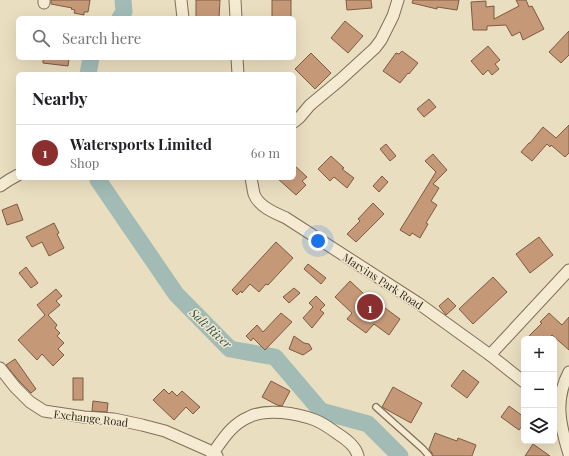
<!DOCTYPE html>
<html lang="en">
<head>
<meta charset="utf-8">
<style>
	:root { --surface:#fff; --page:#f2f2f2; --text:#202124; --muted:#757577; --line:#e0e0e0; --accent:#8b2f2e }
	body { margin:0; font-family:"Playfair Display",serif; background:var(--page); color:var(--text) }
	.controls { position:absolute; right:12px; bottom:12px; display:grid; overflow:hidden; border-radius:6px; box-shadow:0 4px 16px #0002 }
	.controls button { width:36px; height:36px; display:grid; place-items:center; padding:0; border:0; border-bottom:1px solid var(--line); background:var(--surface); color:var(--text); font:20px sans-serif }
	.you { position:absolute; left:318px; top:241px; width:14px; height:14px; margin:-10px; border:3px solid #fff; border-radius:50%; background:#1a73e8; box-shadow:0 0 0 6px #1a73e833 }
	.badge { display:grid; place-items:center; width:26px; height:26px; border-radius:50%; background:var(--accent); color:#fff; font-size:13px; font-weight:700 }
	.pin { position:absolute; translate:-50% -50%; border:2px solid #fff; box-shadow:0 1px 4px #0006 }
	.list { margin:0; padding:0; list-style:none }
	h2 { display:flex; justify-content:space-between; align-items:center; height:52px; margin:0; padding:0 16px; font-size:17px }
	h2 small { font-size:13px; font-weight:400; color:var(--muted) }
	.list li { display:grid; grid-template-columns:26px 1fr auto; gap:12px; align-items:center; box-sizing:border-box; height:56px; padding:0 16px; border-top:1px solid var(--line) }
	.list b { display:block; font-size:15px; white-space:nowrap }
	.list p { margin:0; font-size:13px; white-space:nowrap; color:var(--muted) }
	.list em { font-size:13px; font-style:normal; color:var(--muted) }
	.icon { flex:none; width:22px; height:22px; fill:none; stroke:currentColor; stroke-width:2; stroke-linecap:round; stroke-linejoin:round }
	.map { position:relative; flex:none; width:569px; height:456px; overflow:hidden }
	.search { position:absolute; background:var(--surface); box-shadow:0 4px 16px #0002; left:16px; top:16px; width:280px; height:44px; display:flex; align-items:center; gap:10px; box-sizing:border-box; padding:0 14px; border-radius:6px; color:var(--muted); font-size:15px }
	.panel { position:absolute; background:var(--surface); box-shadow:0 4px 16px #0002; left:16px; top:72px; width:280px; height:108px; border-radius:6px }
	.map>svg:first-child { display:block }
	.lines { fill:none; stroke-linecap:round; stroke-linejoin:round }
	.river { stroke:#a2bcb5; stroke-width:17 }
	.building { fill:#c59978; stroke:#7e5a41 }
	.lane-casing { stroke:#816f59; stroke-width:8 }
	.street-casing { stroke:#816f59; stroke-width:13 }
	.lane { stroke:#f5ebd2; stroke-width:5.5 }
	.street { stroke:#f5ebd2; stroke-width:11 }
	.labels { text-anchor:middle; dominant-baseline:central; stroke-width:3; stroke-linejoin:round; paint-order:stroke }
	.street-label { font-size:11px; fill:#32271d; stroke:#f2e8ce }
	.water-label { font-size:12px; font-style:italic; fill:#2d504f; stroke:#f2e8ce }
</style>
</head>
<body>
<div class="map">
<svg width="569" height="456" viewBox="0 0 569 456">
	<rect width="100%" height="100%" fill="#eadec0"/>
	<g class="lines">
		<g class="river">
			<polyline points="120,18 124,12 123,0"/>
			<polyline points="88,74 91,58"/>
			<polyline points="98,178 98,180 176,294 230,349 275,357 321,411 368,424 400,456"/>
		</g>
	</g>
	<g class="building">
		<polygon points="51,0 90,0 88,12 84,12 84,15 74,13 75,10 71,9 72,8 51,4"/>
		<polygon points="196,0 220,0 219,18 196,18"/>
		<rect x="272" y="0" width="19" height="18"/>
		<polygon points="346,0 371,0 372,8 347,10"/>
		<polygon points="413,0 459,0 457,10 437,7 437,9 412,3"/>
		<polygon points="516,0 526,0 529,7 532,6 544,29 523,40 520,32 512,36 506,25 487,26 487,30 473,30 471,2 486,1 486,7 494,6 494,19 519,6"/>
		<polygon points="345,21 363,36 348,53 331,38"/>
		<polygon points="569,31 569,55 561,63 549,52"/>
		<polygon points="488,46 500,60 495,64 499,69 492,75 488,70 483,75 471,61"/>
		<polygon points="402,51 418,63 409,74 408,73 400,83 383,71 396,53 399,54"/>
		<polygon points="311,53 331,73 315,89 295,69"/>
		<polygon points="43,58 69,59 68,66 43,63"/>
		<polygon points="429,99 436,107 424,117 417,109"/>
		<polygon points="569,125 569,153 565,157 551,145 550,147 547,144 532,161 521,152 529,143 530,143 543,127 556,138"/>
		<polygon points="386,144 396,156 390,161 380,149"/>
		<polygon points="433,154 447,170 433,184 439,188 431,201 437,205 426,223 428,224 420,238 412,233 410,236 400,230 436,172 425,161"/>
		<polygon points="331,156 344,168 342,169 354,178 347,188 334,177 330,181 318,169"/>
		<polygon points="294,165 307,177 302,181 306,185 296,195 277,178 294,178"/>
		<polygon points="382,176 388,182 379,192 373,186"/>
		<polygon points="373,203 384,214 356,242 347,234 360,221 358,219"/>
		<polygon points="17,204 23,220 7,225 2,210"/>
		<polygon points="54,223 59,233 57,234 64,248 49,256 42,242 32,247 26,237"/>
		<polygon points="539,237 553,255 530,273 516,254"/>
		<polygon points="276,242 293,258 268,285 266,284 259,292 250,284 242,293 241,291 237,295 232,290"/>
		<polygon points="308,264 326,278 321,284 304,269"/>
		<polygon points="26,267 38,283 31,288 19,273"/>
		<polygon points="493,277 507,292 473,324 459,309"/>
		<polygon points="350,281 365,295 366,294 400,319 389,335 374,324 366,333 347,319 352,313 335,297"/>
		<polygon points="294,288 300,293 289,303 283,297"/>
		<polygon points="56,289 62,296 56,301 60,305 48,315 57,325 55,328 60,333 57,336 64,343 58,349 64,355 53,366 42,354 37,360 18,340 45,315 37,305"/>
		<polygon points="316,296 325,305 320,310 324,313 312,328 303,318 313,307 309,303"/>
		<polygon points="448,298 456,306 446,315 439,306"/>
		<polygon points="281,313 292,322 265,350 253,338 251,341 246,336 257,325 263,332"/>
		<polygon points="549,313 562,325 569,317 569,350 552,335 548,339 526,339 542,323 540,322"/>
		<polygon points="294,336 304,343 309,344 312,349 303,355 289,349"/>
		<polygon points="15,359 36,389 31,393 20,382 6,365"/>
		<polygon points="463,370 479,382 467,398 451,386"/>
		<rect x="73" y="378" width="10" height="22"/>
		<polygon points="271,381 290,391 282,406 277,405 262,397"/>
		<polygon points="393,387 422,403 411,423 382,407"/>
		<polygon points="164,389 169,394 172,391 177,396 182,391 200,407 193,414 186,407 174,420 153,400"/>
		<polygon points="93,401 108,403 107,412 92,411"/>
		<polygon points="509,406 524,417 524,423 519,430 501,417"/>
		<polygon points="435,433 457,441 458,438 476,445 472,456 433,456 432,453 429,449"/>
		<polygon points="533,444 550,456 525,456"/>
	</g>
	<g class="lines">
		<defs>
			<polyline id="lane" points="376,407 423,449 429,456"/>
			<g id="street">
				<polyline points="181,0 183,18"/>
				<polyline points="235,0 236,18"/>
				<polyline points="44,3 44,0"/>
				<polyline points="237,58 238,74"/>
				<polyline points="294,122 299,118 310,105 340,80 375,48 381,40 393,16 398,0"/>
				<path d="M251 178C252 183 253 189 254 194 259 207 275 213 286 218L418 303 490 355 524 382"/>
				<polyline points="0,186 9,180 18,175"/>
				<polyline points="490,355 569,270"/>
				<polyline points="0,368 15,387 30,402 44,411 84,417 114,419 142,425 165,431 208,450 217,456"/>
				<path d="M569 372C554 400 560 425 569 454"/>
				<path d="M213 453C223 439 232 424 249 417 267 408 296 413 315 420 323 423 331 429 338 434 346 439 356 447 358 456"/>
			</g>
		</defs>
		<use href="#lane" class="lane-casing"/>
		<use href="#street" class="street-casing"/>
		<use href="#lane" class="lane"/>
		<use href="#street" class="street"/>
	</g>
	<g class="labels">
		<g class="street-label">
			<text transform="translate(383 281) rotate(33)">Marvins Park Road</text>
			<text transform="translate(91 418) rotate(7)">Exchange Road</text>
		</g>
		<g class="water-label">
			<text transform="translate(211 328) rotate(43)">Salt River</text>
		</g>
	</g>
</svg>
<div class="controls">
<button>+</button>
<button>−</button>
<button><svg class="icon" aria-label="layers" viewBox="0 0 24 24"><path d="M12 4l9 5-9 5-9-5zM3 14l9 5 9-5"/></svg></button>
</div>
<div class="you"></div>
<div class="pin badge" style="left:370px;top:307px">1</div>
<div class="search"><svg class="icon" aria-label="search" viewBox="0 0 24 24"><circle cx="10" cy="10" r="6"/><path d="M15 15l6 6"/></svg>Search here</div>
<section class="panel">
<h2>Nearby<small></small></h2>
<ul class="list">
<li><span class="badge">1</span><div><b>Watersports Limited</b><p>Shop</p></div><em>60 m</em></li>
</ul>
</section>
</div>
</body>
</html>
